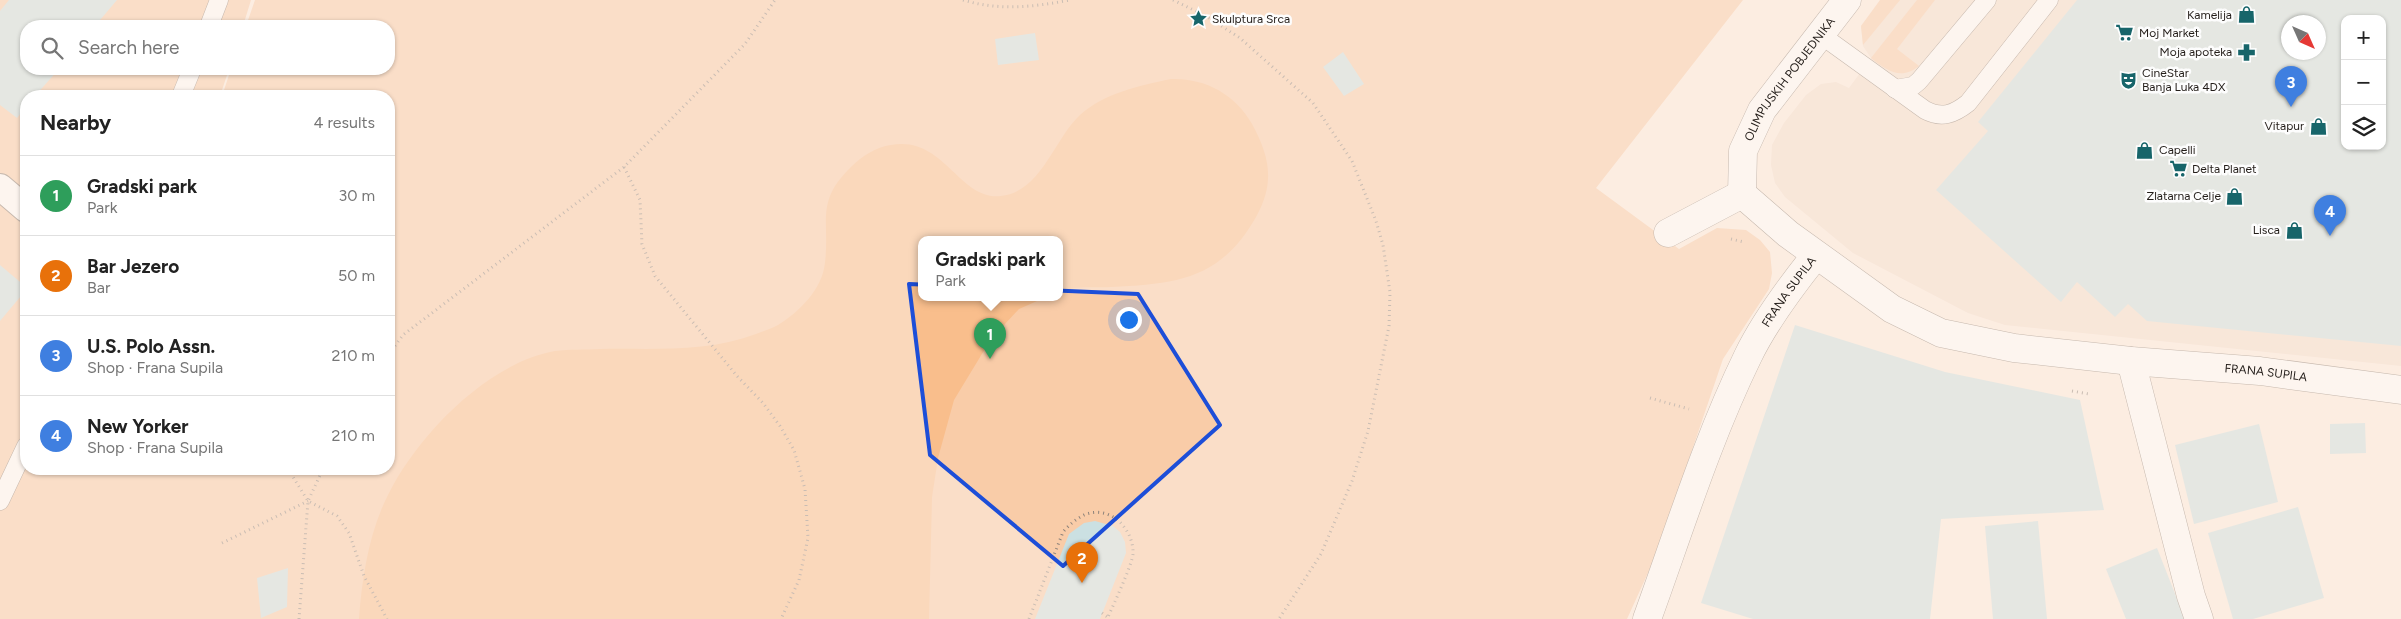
<!DOCTYPE html>
<html lang="en">
<head>
<meta charset="utf-8">
<style>
	:root { --surface:#fff; --page:#f6f6f6; --text:#222; --muted:#767676; --line:#e0e0e0; --accent:#17656a }
	body { margin:0; font-family:Figtree,sans-serif; background:var(--page); color:var(--text) }
	.controls { position:absolute; right:15px; top:15px; display:grid; overflow:hidden; border-radius:10px; box-shadow:0 1px 4px #0004 }
	.controls button { width:45px; height:45px; display:grid; place-items:center; padding:0; border:0; border-bottom:1px solid var(--line); background:var(--surface); color:var(--text); font:25px sans-serif }
	.compass { position:absolute; left:2281px; top:15px; width:45px; height:45px; border-radius:50%; background:var(--surface); box-shadow:0 1px 4px #0004; rotate:135deg }
	.you { position:absolute; left:1128px; top:319px; width:18px; height:18px; margin:-12px; border:4px solid #fff; border-radius:50%; background:#1a73e8; box-shadow:0 0 0 8px #1a73e833 }
	.badge { display:grid; place-items:center; width:32px; height:32px; border-radius:50%; background:var(--accent); color:#fff; font-size:16px; font-weight:700 }
	.pin { position:absolute; translate:-50% -41px; filter:drop-shadow(0 1px 2px #0008) }
	.pin::after { content:''; position:absolute; top:26px; width:18px; height:15px; background:inherit; clip-path:polygon(0 0,100% 0,50% 100%) }
	.popup { position:absolute; left:918px; top:236px; width:145px; height:65px; box-sizing:border-box; display:grid; place-content:center; border-radius:10px; background:var(--surface); filter:drop-shadow(0 1px 4px #0005); font-size:16px; white-space:nowrap; color:var(--muted) }
	.popup b { font-size:19px; color:var(--text) }
	.popup::after { content:''; position:absolute; left:50%; top:100%; margin-left:-10px; border:10px solid transparent; border-top-color:var(--surface) }
	.list { margin:0; padding:0; list-style:none }
	h2 { display:flex; justify-content:space-between; align-items:center; height:65px; margin:0; padding:0 20px; font-size:21px }
	h2 small { font-size:16px; font-weight:400; color:var(--muted) }
	.list li { display:grid; grid-template-columns:32px 1fr auto; gap:15px; align-items:center; box-sizing:border-box; height:80px; padding:0 20px; border-top:1px solid var(--line) }
	.list b { display:block; font-size:19px; white-space:nowrap }
	.list p { margin:0; font-size:16px; white-space:nowrap; color:var(--muted) }
	.list em { font-size:16px; font-style:normal; color:var(--muted) }
	.icon { flex:none; width:28px; height:28px; fill:none; stroke:currentColor; stroke-width:2; stroke-linecap:round; stroke-linejoin:round }
	.map { position:relative; flex:none; width:2401px; height:619px; overflow:hidden }
	.search { position:absolute; background:var(--surface); box-shadow:0 1px 4px #0004; left:20px; top:20px; width:375px; height:55px; display:flex; align-items:center; gap:12px; box-sizing:border-box; padding:0 18px; border-radius:20px; color:var(--muted); font-size:19px }
	.panel { position:absolute; background:var(--surface); box-shadow:0 1px 4px #0004; left:20px; top:90px; width:375px; height:385px; border-radius:20px }
	.map>svg:first-child { display:block }
	.built { fill:#f4dfce; fill-rule:evenodd }
	.green { fill:#f9cca8; fill-rule:evenodd }
	.water { fill:#f9be8c }
	.building { fill:#cbe0e2; fill-rule:evenodd }
	.lines { fill:none; stroke-linecap:round; stroke-linejoin:round }
	.service-casing { stroke:#877a6f; stroke-width:19 }
	.pedestrian-casing { stroke:#877a6f; stroke-width:28 }
	.minor-casing { stroke:#877a6f; stroke-width:29 }
	.path { stroke:#8d837b; stroke-width:3; stroke-dasharray:1 4; stroke-linecap:butt }
	.service { stroke:#fff; stroke-width:18 }
	.pedestrian { stroke:#fff; stroke-width:26 }
	.minor { stroke:#fff; stroke-width:28 }
	.marked { fill:none; stroke:#1d4ed8; stroke-width:4; stroke-linejoin:round }
	.labels { text-anchor:middle; dominant-baseline:central; stroke-width:5; stroke-linejoin:round; paint-order:stroke }
	.poi-label { font-size:12px; fill:#231d19; stroke:#fdfdfd; text-anchor:end }
	.street-label { font-size:12px; fill:#231d19; stroke:#fdfdfd }
</style>
</head>
<body>
<div class="map">
<svg width="2401" height="619" viewBox="0 0 2401 619">
	<rect width="100%" height="100%" fill="#fcede1"/>
	<path class="built" d="M1882 0H2401V366L2005 325 1968 313 1853 253 1785 197 1775 183 1771 165 1772 145 1784 123 1806 95 1821 84 1836 82 1849 88 1871 58 1863 46 1861 26ZM2345 19H2382V146H2345ZM2288 22H2318V52H2288Z"/>
	<g class="green">
		<path d="M0 0H251L243 26H26V69H229L220 96H26V469H389V96H222L231 69H389V26H246L255 0H1743L1596 188 1679 249 1717 228 1746 230 1760 240 1770 252 1772 273 1769 289 1723 359 1657 553 1627 619H0ZM921 240H1059V298H921Z"/>
		<polygon points="1880,0 1900,0 1863,45 1861,26"/>
		<path d="M1917 0H1935L1897 49 1919 66C1901 81 1886 70 1871 58Z"/>
	</g>
	<path class="water" d="M1171 79C1205 78 1235 94 1252 124 1270 157 1275 183 1256 217 1221 279 1177 284 1111 287 1094 288 1075 285 1059 292V240H921V298H1044L1019 309 991 339 954 400 938 458 932 497 929 619H359C362 578 369 532 388 495 417 436 487 363 555 351 570 349 586 350 601 349 654 348 706 353 756 334 763 331 771 329 778 325 799 312 822 290 825 263 830 220 815 202 851 167 862 156 876 147 891 145 944 135 959 201 1001 196 1042 191 1054 139 1080 115 1105 93 1138 86 1171 79Z"/>
	<g class="building">
		<polygon points="9,0 117,0 95,26 26,26 26,69 59,69 35,96 26,96 26,107 17,118 0,105 0,11"/>
		<path d="M2077 0H2401V346L2147 321 2128 304 2115 317 2077 282 2061 302 1936 190 1988 131 1978 122ZM2345 19H2382V146H2345ZM2288 22H2318V52H2288Z"/>
		<polygon points="1035,33 1039,60 998,65 995,39"/>
		<polygon points="1343,52 1364,84 1344,96 1323,67"/>
		<polygon points="0,265 26,287 26,290 0,321"/>
		<polygon points="1795,325 1945,372 2080,400 2104,510 1941,519 1930,619 1753,619 1701,603"/>
		<polygon points="2365,423 2366,453 2330,454 2330,424"/>
		<polygon points="2259,424 2278,502 2194,524 2175,445"/>
		<polygon points="2298,507 2324,598 2253,619 2233,619 2208,533"/>
		<polygon points="1095,521 1113,526 1120,532 1125,542 1126,553 1100,619 1035,619 1069,534 1084,523"/>
		<polygon points="2038,521 2047,619 1993,619 1985,526"/>
		<polygon points="2157,548 2185,619 2126,619 2106,569"/>
		<polygon points="288,568 287,607 261,618 257,578"/>
	</g>
	<g class="lines">
		<defs>
			<g id="service">
				<polyline points="209,26 219,0"/>
				<path d="M1821 35 1925 110C1942 119 1954 114 1968 103L2049 0"/>
				<polyline points="1895,89 1913,86 1919,81 1987,0"/>
				<polyline points="181,96 192,69"/>
				<polyline points="0,501 26,446"/>
			</g>
			<polyline id="pedestrian" points="0,187 26,209"/>
			<g id="minor">
				<path id="s1" d="M1742 194 1743 151 1762 110 1847 0"/>
				<path id="s2" d="M1668 233 1742 194 1788 234 1892 309 1941 333 2014 348 2131 361 2260 371 2401 390"/>
				<polyline points="2131,361 2191,596 2199,619"/>
				<path id="s3" d="M1647 619C1679 531 1707 440 1748 356 1765 321 1792 285 1816 255"/>
			</g>
		</defs>
		<use href="#service" class="service-casing"/>
		<use href="#pedestrian" class="pedestrian-casing"/>
		<use href="#minor" class="minor-casing"/>
		<g class="path">
			<path d="M963 0C999 11 1034 7 1070 0"/>
			<polyline points="1173,0 1206,16 1240,38 1313,103 1352,161 1376,221 1383,245 1390,292 1389,326 1368,431 1352,481 1321,554 1279,619"/>
			<polyline points="624,167 640,200 642,244 655,276 737,376 763,403 780,426 794,450 805,489 808,538 799,580 781,619"/>
			<polyline points="1731,239 1744,242"/>
			<polyline points="389,345 396,343"/>
			<polyline points="389,354 403,335 624,167 745,44 775,0"/>
			<polyline points="2072,391 2089,394"/>
			<polyline points="1650,398 1689,409"/>
			<polyline points="288,469 308,501 337,516 349,533 364,576 387,619"/>
			<polyline points="222,543 308,501"/>
			<polyline points="1102,613 1110,619"/>
			<polyline points="299,619 308,501 323,469"/>
			<path d="M1029 619 1063 532C1069 525 1076 519 1084 515 1110 504 1134 529 1133 554 1132 565 1113 606 1107 619"/>
		</g>
		<use href="#service" class="service"/>
		<use href="#pedestrian" class="pedestrian"/>
		<use href="#minor" class="minor"/>
	</g>
	<path d="M0 0H2401V619H0ZM909 284 1138 294 1220 425 1063 566 930 455Z" fill="#fcede1" fill-opacity=".55" fill-rule="evenodd"/>
	<path class="marked" d="M909 284 1138 294 1220 425 1063 566 930 455Z"/>
	<defs>
		<symbol id="shop-bare" viewBox="-9 -9 18 18"><path d="M-5-2.5h2.3a2.7 3.5 0 0 1 5.4 0H5L5.5 6h-11ZM-1.5-2.5h3a1.5 2.3 0 0 0-3 0Z" fill="#17656a" stroke="#fdfdfd" stroke-width="2.5" paint-order="stroke"/></symbol>
		<symbol id="sight-bare" viewBox="-9 -9 18 18"><path d="M0-6L1.8-2.2L6-1.7L2.9 1.2L3.7 5.4L0 3.3L-3.7 5.4L-2.9 1.2L-6-1.7L-1.8-2.2Z" fill="#17656a" stroke="#fdfdfd" stroke-width="2.5" paint-order="stroke"/></symbol>
		<symbol id="supermarket-bare" viewBox="-9 -9 18 18"><path d="M-6-5.5h2.5l.6 2H6L4.5 2H-2.5L-4.4-4H-6ZM-1.5 3.2a1.3 1.3 0 1 0 .1 0ZM3 3.2a1.3 1.3 0 1 0 .1 0Z" fill="#17656a" stroke="#fdfdfd" stroke-width="2.5" paint-order="stroke"/></symbol>
		<symbol id="pharmacy-bare" viewBox="-9 -9 18 18"><path d="M-2-6h4v4h4v4h-4v4h-4v-4h-4v-4h4Z" fill="#17656a" stroke="#fdfdfd" stroke-width="2.5" paint-order="stroke"/></symbol>
		<symbol id="theatre-bare" viewBox="-9 -9 18 18"><path d="M-5-5.5Q0-4 5-5.5V0Q5 5 0 6Q-5 5-5 0ZM-3.3-2.5H-1v1.5H-3.3ZM1-2.5H3.3v1.5H1ZM-2.8 1Q0 5.5 2.8 1Z" fill="#17656a" stroke="#fdfdfd" stroke-width="2.5" paint-order="stroke"/></symbol>
	</defs>
	<g fill-rule="evenodd">
		<use href="#shop-bare" x="2234" y="2" width="25" height="25"/>
		<use href="#sight-bare" x="1186" y="6" width="25" height="25"/>
		<use href="#supermarket-bare" x="2112" y="20" width="25" height="25"/>
		<use href="#pharmacy-bare" x="2234" y="40" width="25" height="25"/>
		<use href="#theatre-bare" x="2116" y="68" width="25" height="25"/>
		<use href="#shop-bare" x="2306" y="114" width="25" height="25"/>
		<use href="#shop-bare" x="2132" y="138" width="25" height="25"/>
		<use href="#supermarket-bare" x="2166" y="156" width="25" height="25"/>
		<use href="#shop-bare" x="2222" y="184" width="25" height="25"/>
		<use href="#shop-bare" x="2282" y="218" width="25" height="25"/>
	</g>
	<g class="labels">
		<g class="poi-label">
			<text x="2232" y="15">Kamelija</text>
			<text x="1212" y="19" text-anchor="start">Skulptura Srca</text>
			<text x="2139" y="33" text-anchor="start">Moj Market</text>
			<text x="2232" y="52">Moja apoteka</text>
			<text x="2142" y="73" text-anchor="start">CineStar<tspan x="2142" dy="14">Banja Luka 4DX</tspan></text>
			<text x="2304" y="126">Vitapur</text>
			<text x="2159" y="150" text-anchor="start">Capelli</text>
			<text x="2192" y="169" text-anchor="start">Delta Planet</text>
			<text x="2221" y="196">Zlatarna Celje</text>
			<text x="2280" y="230">Lisca</text>
		</g>
		<g class="street-label">
			<text stroke="none"><textPath href="#s1" startOffset="129">OLIMPIJSKIH POBJEDNIKA</textPath></text>
			<text stroke="none"><textPath href="#s3" startOffset="358">FRANA SUPILA</textPath></text>
			<text stroke="none"><textPath href="#s2" startOffset="655">FRANA SUPILA</textPath></text>
		</g>
	</g>
</svg>
<div class="controls">
<button>+</button>
<button>−</button>
<button><svg class="icon" aria-label="layers" viewBox="0 0 24 24"><path d="M12 4l9 5-9 5-9-5zM3 14l9 5 9-5"/></svg></button>
</div>
<svg class="compass" viewBox="-18 -18 36 36"><path d="M0-13l5 13h-10z" fill="#e53935"/><path d="M0 13l5-13h-10z" fill="#767676"/></svg>
<div class="you"></div>
<div class="pin badge" style="left:990px;top:359px;background:#2e9e5b">1</div>
<div class="popup"><b>Gradski park</b>Park</div>
<div class="pin badge" style="left:1082px;top:583px;background:#e8710a">2</div>
<div class="pin badge" style="left:2291px;top:107px;background:#3f7fe0">3</div>
<div class="pin badge" style="left:2330px;top:236px;background:#3f7fe0">4</div>
<div class="search"><svg class="icon" aria-label="search" viewBox="0 0 24 24"><circle cx="10" cy="10" r="6"/><path d="M15 15l6 6"/></svg>Search here</div>
<section class="panel">
<h2>Nearby<small>4 results</small></h2>
<ul class="list">
<li><span class="badge" style="background:#2e9e5b">1</span><div><b>Gradski park</b><p>Park</p></div><em>30 m</em></li>
<li><span class="badge" style="background:#e8710a">2</span><div><b>Bar Jezero</b><p>Bar</p></div><em>50 m</em></li>
<li><span class="badge" style="background:#3f7fe0">3</span><div><b>U.S. Polo Assn.</b><p>Shop · Frana Supila</p></div><em>210 m</em></li>
<li><span class="badge" style="background:#3f7fe0">4</span><div><b>New Yorker</b><p>Shop · Frana Supila</p></div><em>210 m</em></li>
</ul>
</section>
</div>
</body>
</html>
